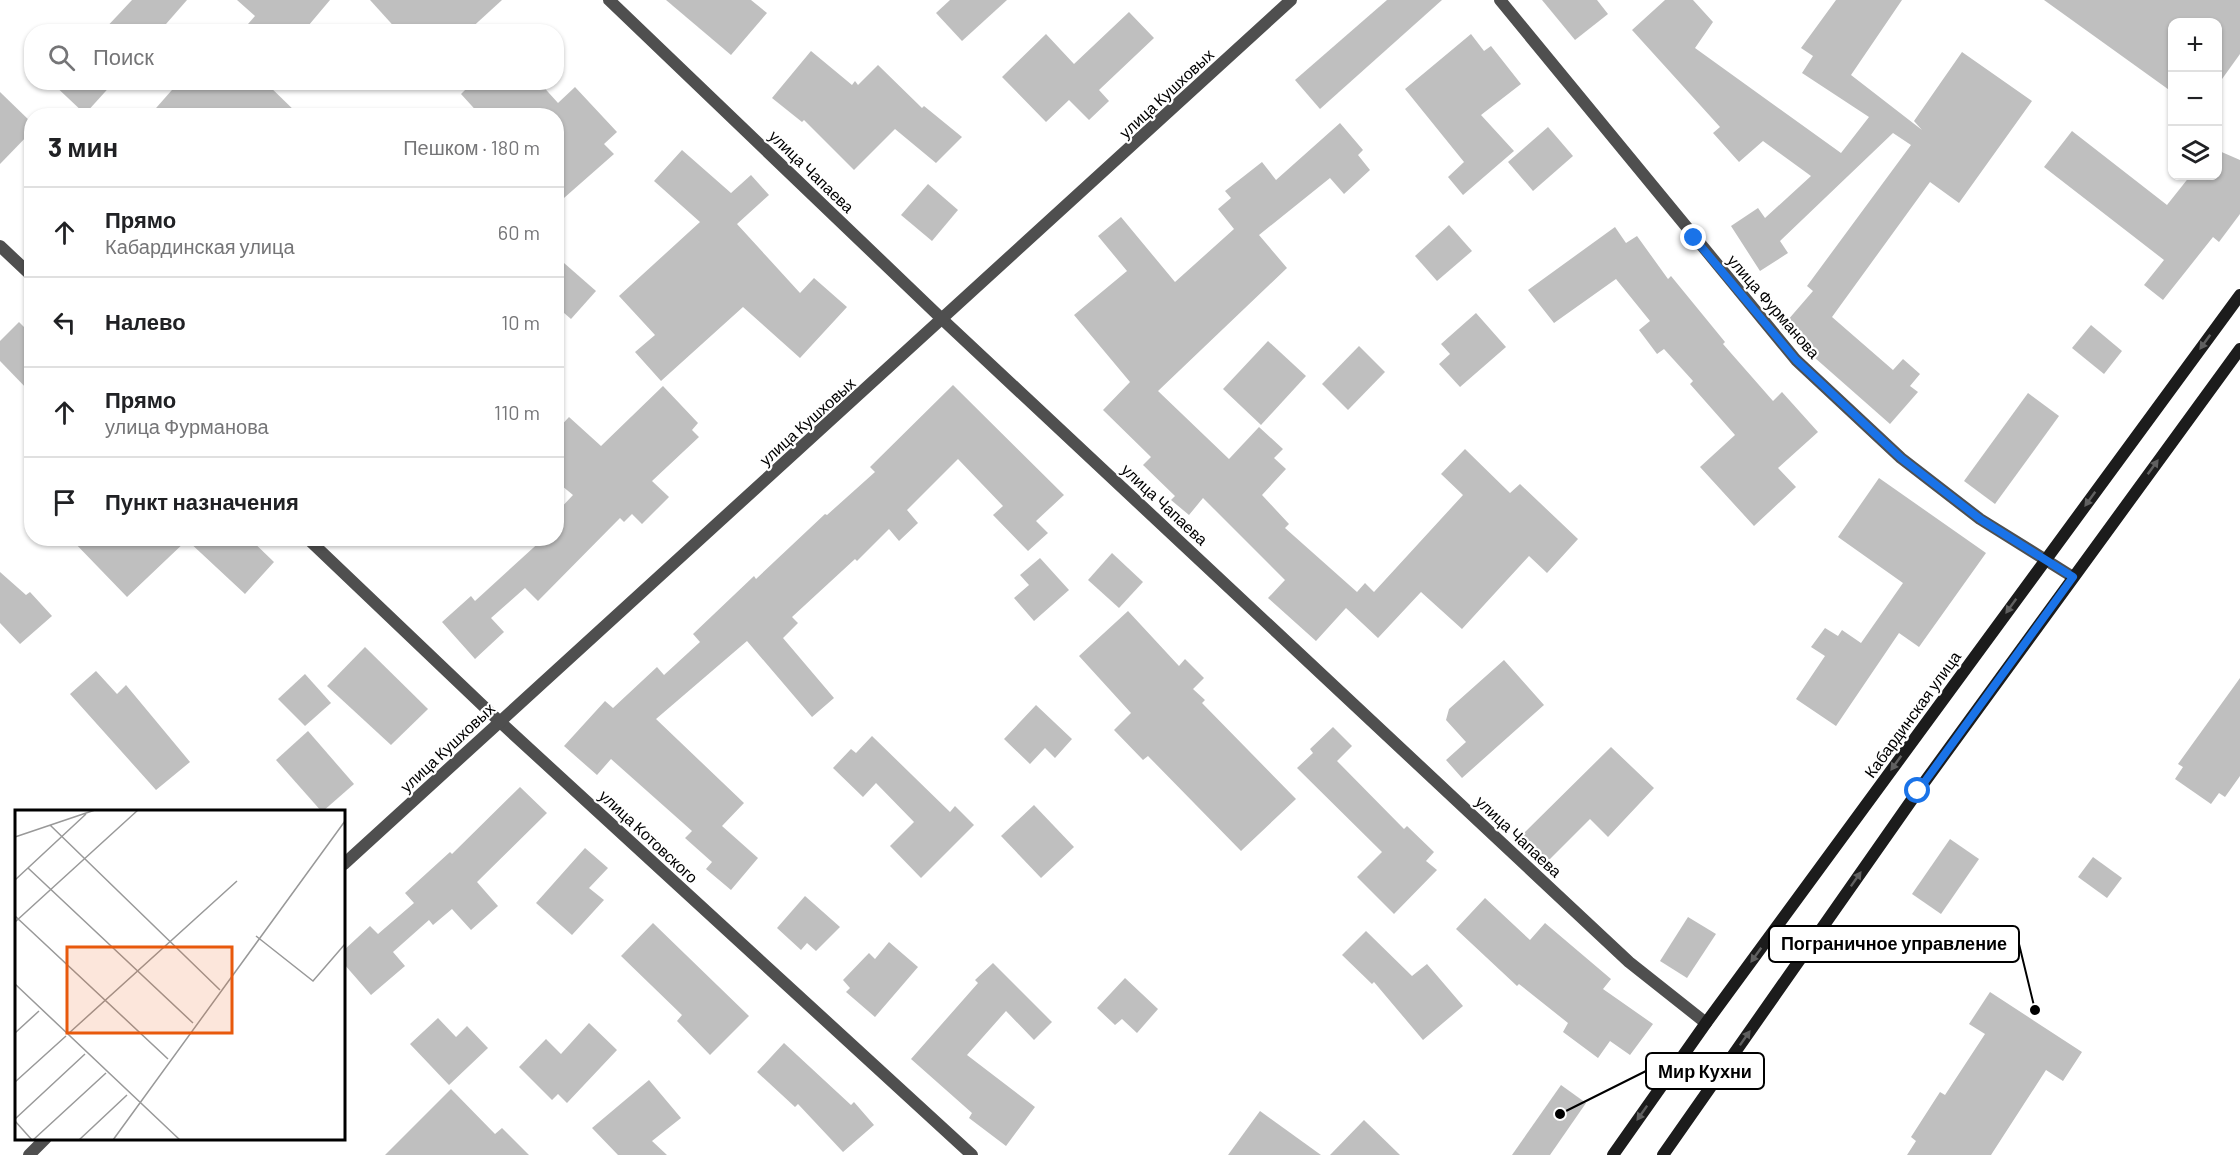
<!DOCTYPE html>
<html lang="ru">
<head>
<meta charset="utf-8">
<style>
	:root { --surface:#fff; --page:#f6f6f6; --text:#202124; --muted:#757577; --line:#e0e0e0 }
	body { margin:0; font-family:Barlow,sans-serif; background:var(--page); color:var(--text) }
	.controls { position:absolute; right:18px; top:18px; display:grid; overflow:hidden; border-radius:12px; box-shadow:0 2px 4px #0004 }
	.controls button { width:54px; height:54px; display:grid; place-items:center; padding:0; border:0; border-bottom:2px solid var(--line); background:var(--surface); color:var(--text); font:30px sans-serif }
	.stop { position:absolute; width:18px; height:18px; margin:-14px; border:4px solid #1a73e8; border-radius:50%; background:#fff }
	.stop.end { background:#1a73e8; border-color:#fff; box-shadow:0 2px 6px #0008 }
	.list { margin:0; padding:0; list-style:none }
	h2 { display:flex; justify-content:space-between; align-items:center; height:78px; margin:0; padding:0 24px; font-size:26px }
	h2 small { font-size:20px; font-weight:400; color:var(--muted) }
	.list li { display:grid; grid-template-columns:39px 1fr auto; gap:18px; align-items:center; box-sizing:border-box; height:90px; padding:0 24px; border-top:2px solid var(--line) }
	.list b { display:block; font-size:22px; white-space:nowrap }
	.list p { margin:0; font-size:20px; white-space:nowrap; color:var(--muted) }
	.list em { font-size:20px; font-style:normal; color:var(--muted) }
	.icon { flex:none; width:33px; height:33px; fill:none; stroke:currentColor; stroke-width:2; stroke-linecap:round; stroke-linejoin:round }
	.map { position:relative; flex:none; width:2240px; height:1155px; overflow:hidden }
	.search { position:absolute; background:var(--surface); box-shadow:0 2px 4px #0004; left:24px; top:24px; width:540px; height:66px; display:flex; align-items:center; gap:15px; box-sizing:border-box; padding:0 21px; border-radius:24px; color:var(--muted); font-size:22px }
	.panel { position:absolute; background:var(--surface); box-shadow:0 2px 4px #0004; left:24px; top:108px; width:540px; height:438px; border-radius:24px }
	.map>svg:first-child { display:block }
	.building { fill:#bfbfbf }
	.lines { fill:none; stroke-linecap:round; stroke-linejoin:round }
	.minor { stroke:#4f4f4f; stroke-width:12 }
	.tertiary { stroke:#4f4f4f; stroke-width:12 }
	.secondary { stroke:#1c1c1c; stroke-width:12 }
	.oneway { fill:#606060 }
	.route { stroke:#1a73e8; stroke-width:8 }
	.labels { text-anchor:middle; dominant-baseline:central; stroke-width:4.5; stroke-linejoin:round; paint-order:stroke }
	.street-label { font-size:16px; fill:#000; stroke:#fff }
	.inset-road { fill:none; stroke:#999; stroke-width:1.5 }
	.view { fill:#e8590c; fill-opacity:0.15; stroke:#e8590c; stroke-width:3 }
	.inset-edge { fill:none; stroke:#000; stroke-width:3 }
	.leader { fill:none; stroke:#000; stroke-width:2 }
	.callout-dot { fill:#000; stroke:#fff; stroke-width:2 }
	.callout { fill:#fff; stroke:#000; stroke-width:2 }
	.callout-label { font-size:18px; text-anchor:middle; font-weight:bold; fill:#000 }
</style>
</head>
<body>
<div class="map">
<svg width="2240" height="1155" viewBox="0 0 2240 1155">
	<rect width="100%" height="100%" fill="#fff"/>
	<g class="building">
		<polygon points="132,0 187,0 159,32 102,32"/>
		<polygon points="237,0 330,0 303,32 241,32 255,16"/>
		<polygon points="370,0 502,0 467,32 399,32"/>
		<polygon points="666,0 751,0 767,13 731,55"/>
		<polygon points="950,0 1007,0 962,41 936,13"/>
		<polygon points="1387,0 1442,0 1320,109 1295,80"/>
		<polygon points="1542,0 1597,0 1608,14 1575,40"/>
		<polygon points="1665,0 1693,0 1713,22 1695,48 1841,153 1869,117 1802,73 1813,56 1801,48 1836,0 1902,0 1851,75 1922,130 1914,121 1962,52 2032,101 1959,203 1930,182 1832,317 1893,370 1903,359 1920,374 1910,386 1918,392 1890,424 1781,328 1813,291 1807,286 1911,145 1893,133 1780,241 1788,253 1760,271 1731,226 1758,208 1765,218 1811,176 1763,141 1739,162 1713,133 1720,127 1632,30"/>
		<polygon points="2044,0 2240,0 2240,54 2217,86 2217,22 2172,22 2172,92"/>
		<polygon points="1129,12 1154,38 1099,90 1109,101 1089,120 1069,100 1046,122 1002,77 1046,34 1074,64"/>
		<polygon points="1471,34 1484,51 1491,46 1521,84 1481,115 1514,151 1463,195 1448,177 1464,162 1405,89"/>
		<polygon points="811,51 852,85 855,81 858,85 878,65 922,108 924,106 962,137 936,163 895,129 854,170 804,120 802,122 772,98"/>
		<polygon points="51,82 114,82 85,114"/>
		<polygon points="179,82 265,82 300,116 149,116"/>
		<polygon points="473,82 539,82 558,103 575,87 617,132 604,144 614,154 556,205 556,116 481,116 461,94"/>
		<polygon points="0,92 32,123 32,131 0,164"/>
		<polygon points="1340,123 1363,150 1358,155 1370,170 1344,194 1330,178 1259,235 1287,268 1158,391 1229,459 1259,427 1283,449 1274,458 1286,469 1262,495 1289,524 1285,528 1357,592 1365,583 1374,592 1463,495 1441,474 1465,449 1510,493 1520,484 1578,539 1547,573 1529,556 1462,629 1421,592 1378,638 1346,608 1316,641 1268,598 1285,580 1203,498 1189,515 1171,500 1175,496 1143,465 1151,457 1103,410 1130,382 1074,315 1127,271 1098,236 1121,217 1175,282 1234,229 1218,209 1231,198 1225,191 1262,162 1276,180"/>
		<polygon points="1548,127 1573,156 1533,191 1508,162"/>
		<polygon points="2072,131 2167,205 2190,176 2217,176 2217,150 2240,160 2240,214 2219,242 2213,237 2163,300 2144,285 2164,260 2044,167"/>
		<polygon points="682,150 731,193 751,175 769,195 737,224 800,293 814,278 847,307 800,358 743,307 661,381 635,352 655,335 619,296 700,222 654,181"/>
		<polygon points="928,184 958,210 932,241 901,215"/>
		<polygon points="1449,225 1472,251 1437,281 1415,256"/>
		<polygon points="1615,227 1626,243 1637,236 1668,279 1671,276 1725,342 1723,344 1773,401 1782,392 1818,432 1778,468 1796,487 1754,526 1700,467 1735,435 1690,384 1693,381 1664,349 1657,354 1639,330 1650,321 1616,279 1554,323 1528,290"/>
		<polygon points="556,256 596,291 571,319 556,306"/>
		<polygon points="1476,313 1506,347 1460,387 1439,364 1450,354 1441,344"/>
		<polygon points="19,322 32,335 32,394 0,361 0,341"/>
		<polygon points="2091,325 2122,351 2104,374 2072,348"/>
		<polygon points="1268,341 1306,376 1261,425 1223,389"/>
		<polygon points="1359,346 1385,372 1348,410 1322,384"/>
		<polygon points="953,385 1064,495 1036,521 1048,533 1028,551 993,515 1003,506 958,459 907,510 918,523 899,541 889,529 857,561 855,559 792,617 798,623 783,638 834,698 812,717 747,641 656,719 744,803 722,826 758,858 731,890 706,869 712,862 685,838 692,831 611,759 597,775 564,746 605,701 613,708 657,667 664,675 700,642 693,634 754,576 756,579 825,514 827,515 875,472 870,467"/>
		<polygon points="663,386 698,423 692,430 699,437 652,481 669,497 642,524 632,514 624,522 620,518 538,601 525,588 491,618 504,632 475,659 442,622 471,596 475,601 544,538 556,538 556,513 573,495 556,481 556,431 569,417 601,446"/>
		<polygon points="2028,393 2059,416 1995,504 1964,481"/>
		<polygon points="1879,478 1986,553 1919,647 1899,633 1836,726 1796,699 1825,656 1811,647 1825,628 1838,636 1842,630 1861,643 1903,583 1838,537"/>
		<polygon points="70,538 249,538 274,562 245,594 187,540 127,597"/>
		<polygon points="1112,553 1143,582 1119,608 1088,580"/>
		<polygon points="1040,558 1069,590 1034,621 1014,598 1029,585 1020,575"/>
		<polygon points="0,572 26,595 30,592 52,616 20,644 0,623"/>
		<polygon points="1128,611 1179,666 1185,659 1204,678 1193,689 1205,700 1202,703 1296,799 1241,851 1148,756 1143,760 1114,730 1131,713 1079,656"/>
		<polygon points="365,647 428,709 391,745 327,686"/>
		<polygon points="1504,660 1544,705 1462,778 1446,760 1466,742 1446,720 1449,709"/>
		<polygon points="96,671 117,694 126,685 190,762 156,790 70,694"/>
		<polygon points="305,674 331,703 305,726 278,699"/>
		<polygon points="2240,678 2240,776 2225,797 2219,793 2211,804 2175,779 2183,767 2178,764"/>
		<polygon points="1036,705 1072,739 1055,758 1045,748 1030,764 1004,739"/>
		<polygon points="1333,727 1352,746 1337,761 1404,829 1407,826 1434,852 1426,861 1437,870 1394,914 1357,877 1382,852 1297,768 1313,753 1310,749"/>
		<polygon points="308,731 354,784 322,812 276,760"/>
		<polygon points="872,736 950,812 955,806 974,825 921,878 890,846 914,822 876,783 863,797 833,768 851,749 856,753"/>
		<polygon points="1611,747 1654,788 1608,837 1590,819 1547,862 1522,835"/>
		<polygon points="520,787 547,813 477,882 498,906 471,930 452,909 433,925 429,920 393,952 405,966 371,995 344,964 344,950 370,926 378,934 414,903 405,893 450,852 452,854"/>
		<polygon points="1034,805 1074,847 1041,878 1001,836"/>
		<polygon points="1950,839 1979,859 1941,914 1912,894"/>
		<polygon points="585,848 608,868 589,888 604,900 572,935 536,903"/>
		<polygon points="2093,857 2122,878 2107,898 2078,877"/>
		<polygon points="805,896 840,927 816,951 807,943 801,950 777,928"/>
		<polygon points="1485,898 1530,940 1545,923 1611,979 1603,989 1653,1024 1630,1055 1610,1041 1598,1058 1563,1032 1568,1023 1519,984 1517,986 1456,929"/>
		<polygon points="1688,917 1716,934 1687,978 1660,961"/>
		<polygon points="653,923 749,1016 710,1055 677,1021 682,1015 621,956"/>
		<polygon points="1366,931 1412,976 1427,964 1463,1006 1423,1040 1374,982 1372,984 1342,955"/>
		<polygon points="889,942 918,967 875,1017 846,992 850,988 843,980 869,953 875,959"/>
		<polygon points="993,963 1052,1022 1034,1040 1006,1011 967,1055 1035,1107 1006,1146 969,1118 972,1113 911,1059 978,983 975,980"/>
		<polygon points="1125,978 1158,1009 1137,1033 1122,1019 1115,1025 1097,1008"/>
		<polygon points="1990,992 2082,1052 2063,1081 2046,1070 1991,1155 1907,1155 1916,1141 1911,1137 1940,1092 1945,1095 1985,1034 1969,1024"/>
		<polygon points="438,1018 456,1037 467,1026 488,1048 449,1085 410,1044"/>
		<polygon points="589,1023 617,1050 567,1103 558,1094 552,1100 519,1067 546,1039 561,1054"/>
		<polygon points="784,1043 851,1105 854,1102 874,1125 843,1152 798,1104 795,1107 757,1072"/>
		<polygon points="649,1080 681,1118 652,1141 667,1155 618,1155 592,1128"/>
		<polygon points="1561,1085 1586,1103 1550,1155 1512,1155"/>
		<polygon points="451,1089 495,1134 502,1128 529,1155 385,1155"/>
		<polygon points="1260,1111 1321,1155 1228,1155"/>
		<polygon points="1364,1120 1400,1155 1330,1155"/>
	</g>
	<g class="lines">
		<g class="minor">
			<polyline points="609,0 943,320 1629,962 1706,1023"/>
			<polyline points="0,246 32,276"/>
			<polyline points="307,538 499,721 972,1155"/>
			<polyline points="344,864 1291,0"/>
			<polyline points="29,1155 46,1138"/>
		</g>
		<polyline class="tertiary" points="1500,0 1796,360 1901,458 1980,519 2073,577"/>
		<g class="secondary">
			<polyline points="1613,1155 1706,1023 2240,295"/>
			<polyline points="1663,1155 1918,791 2240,349"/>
		</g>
	</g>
	<defs><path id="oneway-solid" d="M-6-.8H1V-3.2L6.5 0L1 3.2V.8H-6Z" transform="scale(1.5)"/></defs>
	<g class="oneway">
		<use href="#oneway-solid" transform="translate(2205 342) rotate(126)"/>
		<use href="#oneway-solid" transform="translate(2153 467) rotate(-54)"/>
		<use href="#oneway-solid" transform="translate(2090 499) rotate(126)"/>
		<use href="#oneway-solid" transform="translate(2011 606) rotate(126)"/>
		<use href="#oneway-solid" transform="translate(1896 763) rotate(126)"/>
		<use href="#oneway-solid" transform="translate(1856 879) rotate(-55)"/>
		<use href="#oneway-solid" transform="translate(1756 955) rotate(126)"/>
		<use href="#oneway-solid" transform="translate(1745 1038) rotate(-55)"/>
		<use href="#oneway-solid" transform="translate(1642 1113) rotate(125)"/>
	</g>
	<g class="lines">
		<polyline class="route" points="1694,238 1796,360 1901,458 1980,519 2073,577 1918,791"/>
	</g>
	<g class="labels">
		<g class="street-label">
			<text transform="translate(1166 93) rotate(-43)">улица Кушховых</text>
			<text transform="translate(812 171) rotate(44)">улица Чапаева</text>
			<text transform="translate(1774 306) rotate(49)">улица Фурманова</text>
			<text transform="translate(807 421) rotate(-42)">улица Кушховых</text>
			<text transform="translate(1165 504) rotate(43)">улица Чапаева</text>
			<text transform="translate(1912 714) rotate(-54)">Кабардинская улица</text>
			<text transform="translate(447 747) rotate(-43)">улица Кушховых</text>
			<text transform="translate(649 836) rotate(43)">улица Котовского</text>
			<text transform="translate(1519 836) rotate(43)">улица Чапаева</text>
		</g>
	</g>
	<g transform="translate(15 810)">
		<rect width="330" height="330" fill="#fff"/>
		<path class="inset-road" d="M35 15 205 180M0 27 80 0M13 58 178 213M0 70 71 4M0 106 153 249M0 112 123 0M241 126 298 171 330 134M0 174 165 330M0 223 24 201M53 224 222 71M0 272 51 226M0 309 70 244M0 311 17 330M18 330 91 263M64 330 112 285M98 330 330 11"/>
		<path class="view" d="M52 137H217V223H52Z"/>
		<rect width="330" height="330" class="inset-edge"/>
	</g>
	<path class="leader" d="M2035 1010L2019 944M1560 1114L1646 1071"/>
	<g class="callout-dot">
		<circle cx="2035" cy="1010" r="6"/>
		<circle cx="1560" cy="1114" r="6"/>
	</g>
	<g class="callout">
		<rect x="1769" y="926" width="250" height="36" rx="6"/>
		<rect x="1646" y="1053" width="118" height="36" rx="6"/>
	</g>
	<g class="callout-label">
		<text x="1894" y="950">Пограничное управление</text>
		<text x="1705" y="1078">Мир Кухни</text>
	</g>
</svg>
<div class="controls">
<button>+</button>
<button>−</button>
<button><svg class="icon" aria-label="layers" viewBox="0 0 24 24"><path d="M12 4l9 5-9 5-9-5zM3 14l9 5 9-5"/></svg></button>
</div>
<div class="stop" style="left:1918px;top:791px"></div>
<div class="stop end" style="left:1694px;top:238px"></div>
<div class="search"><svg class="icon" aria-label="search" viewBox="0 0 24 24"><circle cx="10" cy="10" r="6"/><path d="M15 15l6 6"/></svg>Поиск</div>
<section class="panel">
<h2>3 мин<small>Пешком · 180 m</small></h2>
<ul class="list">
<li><svg class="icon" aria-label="ahead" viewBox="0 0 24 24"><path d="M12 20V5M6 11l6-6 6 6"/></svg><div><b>Прямо</b><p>Кабардинская улица</p></div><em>60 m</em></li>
<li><svg class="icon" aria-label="left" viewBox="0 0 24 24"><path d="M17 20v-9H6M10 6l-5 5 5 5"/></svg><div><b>Налево</b></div><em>10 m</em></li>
<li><svg class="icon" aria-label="ahead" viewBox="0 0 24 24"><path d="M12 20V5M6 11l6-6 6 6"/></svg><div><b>Прямо</b><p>улица Фурманова</p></div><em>110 m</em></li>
<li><svg class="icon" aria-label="arrive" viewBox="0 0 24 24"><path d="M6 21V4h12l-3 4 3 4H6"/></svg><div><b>Пункт назначения</b></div></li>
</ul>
</section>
</div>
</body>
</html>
